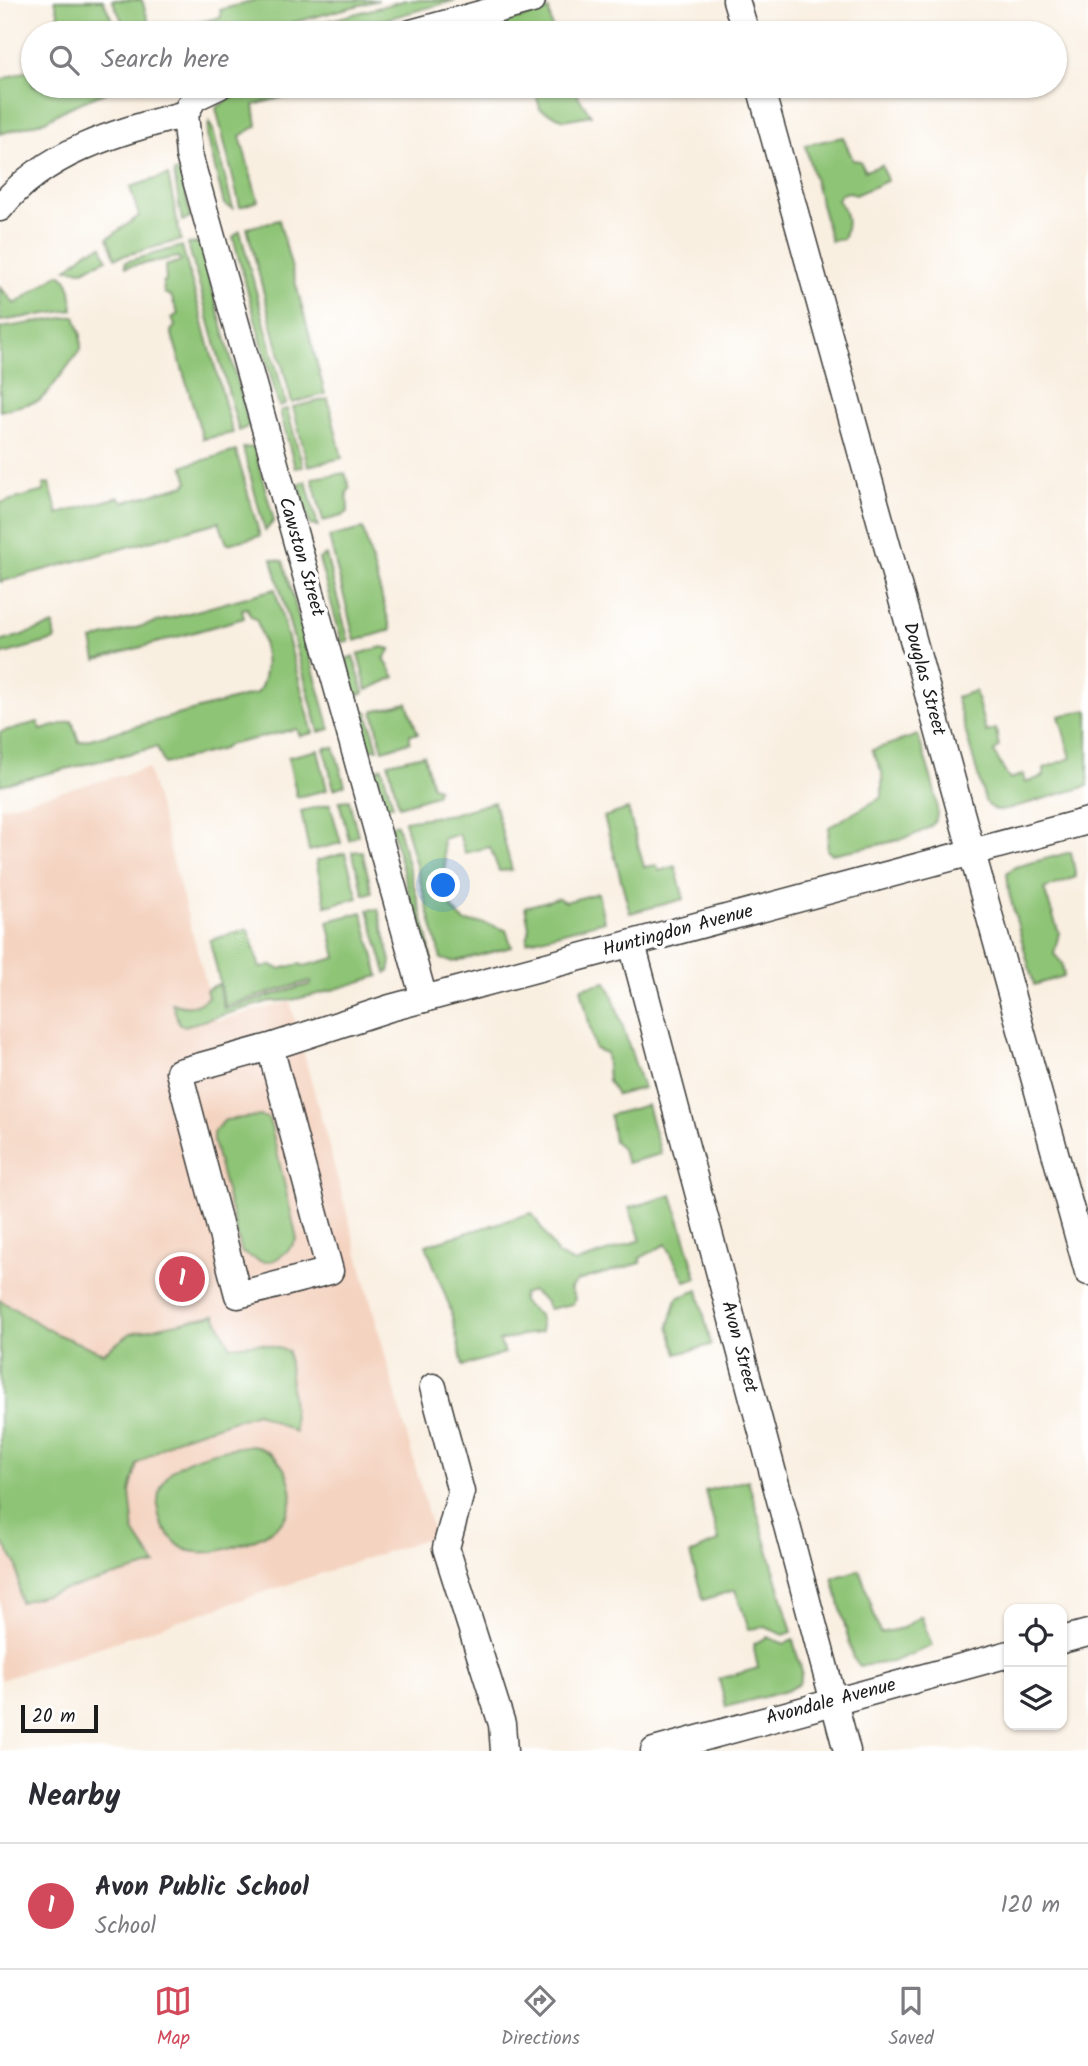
<!DOCTYPE html>
<html lang="en">
<head>
<meta charset="utf-8">
<style>
	:root { --surface:#fff; --page:#f7f7f7; --text:#2b2b33; --muted:#7c7c81; --line:#e1e1e2; --accent:#d1495b }
	body { margin:0; font-family:Kalam,sans-serif; background:var(--page); color:var(--text) }
	.controls { position:absolute; right:21px; bottom:21px; display:grid; overflow:hidden; border-radius:14px; box-shadow:0 2px 5px #0004 }
	.controls button { width:63px; height:63px; display:grid; place-items:center; padding:0; border:0; border-bottom:2px solid var(--line); background:var(--surface); color:var(--text); font:35px sans-serif }
	.scale { position:absolute; left:21px; bottom:18px; width:77px; box-sizing:border-box; padding-left:7px; border:4px solid #1c1c1c; border-top:0; font-size:19px; line-height:24px; white-space:nowrap; color:#1c1c1c; -webkit-text-stroke:5px #fff; paint-order:stroke }
	.you { position:absolute; left:444px; top:886px; width:24px; height:24px; margin:-18px; border:5px solid #fff; border-radius:50%; background:#1a73e8; box-shadow:0 0 0 10px #1a73e833 }
	.badge { display:grid; place-items:center; width:46px; height:46px; border-radius:50%; background:var(--accent); color:#fff; font-size:23px; font-weight:700 }
	.pin { position:absolute; translate:-50% -50%; border:4px solid #fff; box-shadow:0 2px 7px #0006 }
	.list { margin:0; padding:0; list-style:none }
	h2 { display:flex; justify-content:space-between; align-items:center; height:91px; margin:0; padding:0 28px; font-size:30px }
	h2 small { font-size:23px; font-weight:400; color:var(--muted) }
	.list li { display:grid; grid-template-columns:46px 1fr auto; gap:21px; align-items:center; box-sizing:border-box; height:126px; padding:0 28px; border-top:2px solid var(--line) }
	.list b { display:block; font-size:26px; white-space:nowrap }
	.list p { margin:0; font-size:23px; white-space:nowrap; color:var(--muted) }
	.list em { font-size:23px; font-style:normal; color:var(--muted) }
	.icon { flex:none; width:38px; height:38px; fill:none; stroke:currentColor; stroke-width:2; stroke-linecap:round; stroke-linejoin:round }
	.map { position:relative; flex:none; width:1088px; height:1751px; overflow:hidden }
	.search { position:absolute; background:var(--surface); box-shadow:0 2px 5px #0004; left:21px; right:21px; top:21px; height:77px; display:flex; align-items:center; gap:18px; box-sizing:border-box; padding:0 24px; border-radius:38px; color:var(--muted); font-size:26px }
	.sheet { height:217px; background:var(--surface) }
	nav { display:flex; justify-content:space-around; align-items:center; box-sizing:border-box; height:98px; border-top:2px solid var(--line); background:var(--surface); font-size:19px; color:var(--muted) }
	nav a { display:grid; justify-items:center; gap:4px }
	nav .on { color:var(--accent) }
	.map>svg:first-child { display:block }
	.built { fill:#f4d3c0 }
	.green { fill:#8ec476; stroke:#557049; stroke-width:2 }
	.lines { fill:none; stroke-linecap:round; stroke-linejoin:round }
	.minor-casing { stroke:#3d3c3a; stroke-width:29 }
	.minor { stroke:#fff; stroke-width:26 }
	.labels { text-anchor:middle; dominant-baseline:central; stroke-width:7; stroke-linejoin:round; paint-order:stroke }
	.street-label { font-size:19px; fill:#1c1c1c; stroke:#fff }
</style>
</head>
<body>
<div class="map">
<svg width="1088" height="1751" viewBox="0 0 1088 1751">
	<rect width="100%" height="100%" fill="#fff"/>
	<filter id="ink" filterUnits="userSpaceOnUse"><feTurbulence type="fractalNoise" baseFrequency=".0143" numOctaves="2"/><feDisplacementMap in="SourceGraphic" scale="14" xChannelSelector="R" yChannelSelector="G"/><feConvolveMatrix kernelMatrix="1 2 1 2 8 2 1 2 1" color-interpolation-filters="sRGB"/></filter>
	<filter id="wash" filterUnits="userSpaceOnUse"><feTurbulence type="fractalNoise" baseFrequency=".00686" numOctaves="4" result="noise"/><feDisplacementMap in="SourceGraphic" scale="28" xChannelSelector="R" yChannelSelector="G"/><feGaussianBlur stdDeviation="1.57" result="paint"/><feColorMatrix in="noise" values="0 0 0 0 0 0 0 0 0 0 0 0 0 0 0 0 0 1.4 0 .05"/><feComposite in="paint" operator="in"/></filter>
	<g filter="url(#wash)">
		<rect width="100%" height="100%" fill="#f9efe1"/>
		<polygon class="built" points="148,768 216,1021 290,1002 434,1536 0,1680 0,808"/>
		<g class="green">
			<polygon points="55,0 103,0 118,33 50,33 49,30 61,25"/>
			<polygon points="112,0 142,0 152,33 128,33"/>
			<polygon points="256,0 379,0 253,33 155,33 221,17 220,10"/>
			<polygon points="406,0 456,0 335,33 283,33"/>
			<polygon points="549,10 553,33 485,33 483,28"/>
			<polygon points="33,69 33,86 121,86 68,108 45,121 0,134 0,80"/>
			<polygon points="272,86 324,86 254,105 257,126 240,136 258,201 240,207 216,108 231,98"/>
			<polygon points="534,86 571,86 591,115 564,120 540,109"/>
			<polygon points="209,122 213,130 233,209 224,204 207,136"/>
			<path d="M843 137 853 160 860 161 865 171 882 165 887 181 855 195 849 192 841 194 838 200C848 213 849 224 843 239L831 241 805 145Z"/>
			<polygon points="180,171 191,218 182,221 174,172"/>
			<polygon points="168,175 181,240 115,258 108,238 139,216 130,187"/>
			<polygon points="279,220 325,394 292,403 247,228"/>
			<polygon points="240,231 286,404 279,407 233,237"/>
			<polygon points="200,243 249,426 239,431 188,244"/>
			<polygon points="102,246 107,259 83,270 67,269 88,251"/>
			<polygon points="182,246 233,433 203,439 171,331 175,326 172,318 178,314 171,296 164,293 163,282 166,281 165,266 181,261 178,257 126,267 125,262"/>
			<path d="M59 274C73 281 71 295 73 310L0 321V287L15 304Z"/>
			<polygon points="75,316 81,335 81,349 49,391 39,401 0,411 0,328"/>
			<polygon points="328,399 342,458 308,466 293,407"/>
			<polygon points="287,409 303,467 295,468 280,411"/>
			<polygon points="254,447 274,521 265,531 243,448"/>
			<polygon points="236,451 260,536 227,544 219,522 0,582 0,503 44,491 43,485 49,483 58,514 119,497 124,502 185,485 188,482 183,466"/>
			<polygon points="345,473 350,489 347,492 348,512 342,516 323,521 312,478"/>
			<polygon points="306,481 318,526 310,525 299,484"/>
			<polygon points="363,529 391,630 355,641 329,537"/>
			<polygon points="326,555 349,642 342,642 319,559"/>
			<polygon points="272,559 283,561 330,729 319,732"/>
			<path d="M275 589 313 733 300 736 297 729 228 745 223 749 164 764 157 747 0 785V732L38 722 41 730 72 721 79 742 257 693C272 674 264 639 256 619L251 617 247 608 242 609 244 618 96 660 92 640Z"/>
			<polygon points="53,625 55,640 0,655 0,642"/>
			<polygon points="382,647 391,649 384,659 395,677 367,690 358,654"/>
			<polygon points="353,656 364,693 356,695 346,659"/>
			<path d="M975 691 986 732 996 729 999 747 994 752 1007 776 1010 779 1023 774 1025 783 1044 776V768L1071 758 1059 716 1088 710V786L1008 809C996 812 992 810 985 801L956 697Z"/>
			<polygon points="407,703 418,734 410,734 410,742 383,750 373,711"/>
			<polygon points="367,711 378,749 370,749 360,714"/>
			<path d="M918 735C923 755 942 801 936 819 930 839 851 850 831 854L827 850 829 827 882 797V772L872 750Z"/>
			<polygon points="334,747 345,785 334,789 324,748"/>
			<polygon points="318,750 327,790 297,797 288,757"/>
			<polygon points="424,755 432,786 438,788 436,795 399,806 388,763"/>
			<polygon points="382,767 393,805 385,806 376,770"/>
			<polygon points="349,800 358,835 349,840 339,801"/>
			<polygon points="494,802 512,870 499,871 490,847 465,853 459,834 442,839 445,860 445,892 453,910 465,922 484,923 506,930 512,947 453,962 441,959 404,821 452,814"/>
			<polygon points="330,804 341,843 309,851 301,811"/>
			<polygon points="628,809 644,867 657,865 659,871 675,866 684,899 630,913 604,817"/>
			<polygon points="397,824 428,938 431,959 425,952 421,939 391,826"/>
			<polygon points="362,851 372,892 364,895 352,852"/>
			<polygon points="1071,852 1076,877 1044,889 1059,933 1054,954 1062,963 1064,976 1034,985 1009,893 1007,873 1015,867"/>
			<polygon points="345,853 358,898 326,906 316,861"/>
			<polygon points="598,893 604,921 527,942 529,927 525,907 558,898 565,902"/>
			<polygon points="378,909 391,961 389,972 386,973 368,910"/>
			<path d="M362 912 379 976C355 983 294 1004 271 1001L185 1026 179 1024 172 1003C186 1009 198 1007 208 997L206 990 218 984 224 1009 311 984 310 981 225 1006 210 940 248 929 260 968 271 965 279 969 300 964 304 966 336 958 328 921Z"/>
			<polygon points="606,982 612,994 643,1088 617,1095 608,1081 606,1053 595,1049 581,988"/>
			<polygon points="647,1105 661,1154 627,1163 621,1147 614,1141 610,1115"/>
			<path d="M260 1116 268 1118 271 1126 297 1239C290 1249 279 1262 264 1262 258 1261 248 1255 242 1253L213 1141V1132L225 1120Z"/>
			<polygon points="672,1195 697,1278 685,1281 666,1244 640,1258 641,1263 577,1281 570,1289 575,1298 573,1304 549,1309 545,1301 532,1291 523,1294 522,1302 539,1315 542,1331 499,1341 505,1353 463,1366 450,1308 426,1245 532,1213 558,1255 575,1263 641,1240 629,1208"/>
			<polygon points="698,1290 711,1345 677,1354 669,1326 677,1298"/>
			<polygon points="0,1300 54,1333 103,1353 131,1333 215,1315 230,1346 261,1343 288,1351 295,1432 257,1413 176,1439 137,1464 130,1492 134,1532 156,1565 20,1602 17,1565 0,1538"/>
			<path d="M252 1445C269 1451 280 1458 287 1475 303 1514 276 1533 242 1544 224 1550 209 1555 190 1551 181 1549 175 1542 169 1535 151 1514 155 1480 180 1465 200 1453 229 1448 252 1445Z"/>
			<polygon points="748,1480 792,1632 784,1635 765,1627 749,1629 735,1590 703,1600 690,1554 719,1541 705,1491"/>
			<polygon points="860,1570 880,1633 903,1628 921,1616 932,1646 892,1662 860,1666 853,1658 833,1578"/>
			<polygon points="767,1637 785,1644 793,1640 802,1672 799,1684 786,1691 726,1707 719,1679 758,1668 753,1644"/>
		</g>
	</g>
	<g filter="url(#ink)">
		<g class="lines">
			<defs>
				<g id="minor">
					<polyline points="736,0 746,33"/>
					<polyline points="411,33 532,0"/>
					<polyline points="760,86 1088,1272"/>
					<polyline points="185,114 189,155 424,999"/>
					<polyline points="185,114 194,98 219,86"/>
					<path d="M0 208C45 151 118 132 185 114"/>
					<polyline points="632,944 847,1751"/>
					<polyline points="270,1047 330,1271 238,1295 179,1072 270,1047 390,1008 1088,821"/>
					<polyline points="433,1387 461,1492 446,1548 502,1724 504,1751"/>
					<polyline points="1062,1640 1088,1633"/>
					<polyline points="654,1751 1009,1654"/>
				</g>
			</defs>
			<use href="#minor" class="minor-casing"/>
			<use href="#minor" class="minor"/>
		</g>
	</g>
	<g class="labels">
		<g class="street-label">
			<text transform="translate(301 557) rotate(74)">Cawston Street</text>
			<text transform="translate(924 679) rotate(75)">Douglas Street</text>
			<text transform="translate(678 931) rotate(-15)">Huntingdon Avenue</text>
			<text transform="translate(739 1347) rotate(75)">Avon Street</text>
			<text transform="translate(831 1702) rotate(-15)">Avondale Avenue</text>
		</g>
	</g>
</svg>
<div class="controls">
<button><svg class="icon" aria-label="locate" viewBox="0 0 24 24"><circle cx="12" cy="12" r="6"/><path d="M12 2v4M12 18v4M2 12h4M18 12h4"/></svg></button>
<button><svg class="icon" aria-label="layers" viewBox="0 0 24 24"><path d="M12 4l9 5-9 5-9-5zM3 14l9 5 9-5"/></svg></button>
</div>
<div class="scale">20 m</div>
<div class="you"></div>
<div class="pin badge" style="left:182px;top:1279px">1</div>
<div class="search"><svg class="icon" aria-label="search" viewBox="0 0 24 24"><circle cx="10" cy="10" r="6"/><path d="M15 15l6 6"/></svg>Search here</div>
</div>
<section class="sheet">
<h2>Nearby<small></small></h2>
<ul class="list">
<li><span class="badge">1</span><div><b>Avon Public School</b><p>School</p></div><em>120 m</em></li>
</ul>
</section>
<nav>
<a class="on"><svg class="icon" aria-label="map" viewBox="0 0 24 24"><path d="M3 6l6-2 6 2 6-2v14l-6 2-6-2-6 2zM9 4v14M15 6v14"/></svg>Map</a>
<a><svg class="icon" aria-label="directions" viewBox="0 0 24 24"><path d="M12 3l9 9-9 9-9-9zM9 14v-3h6M13 9l2 2-2 2"/></svg>Directions</a>
<a><svg class="icon" aria-label="saved" viewBox="0 0 24 24"><path d="M7 4h10v16l-5-4-5 4z"/></svg>Saved</a>
</nav>
</body>
</html>
